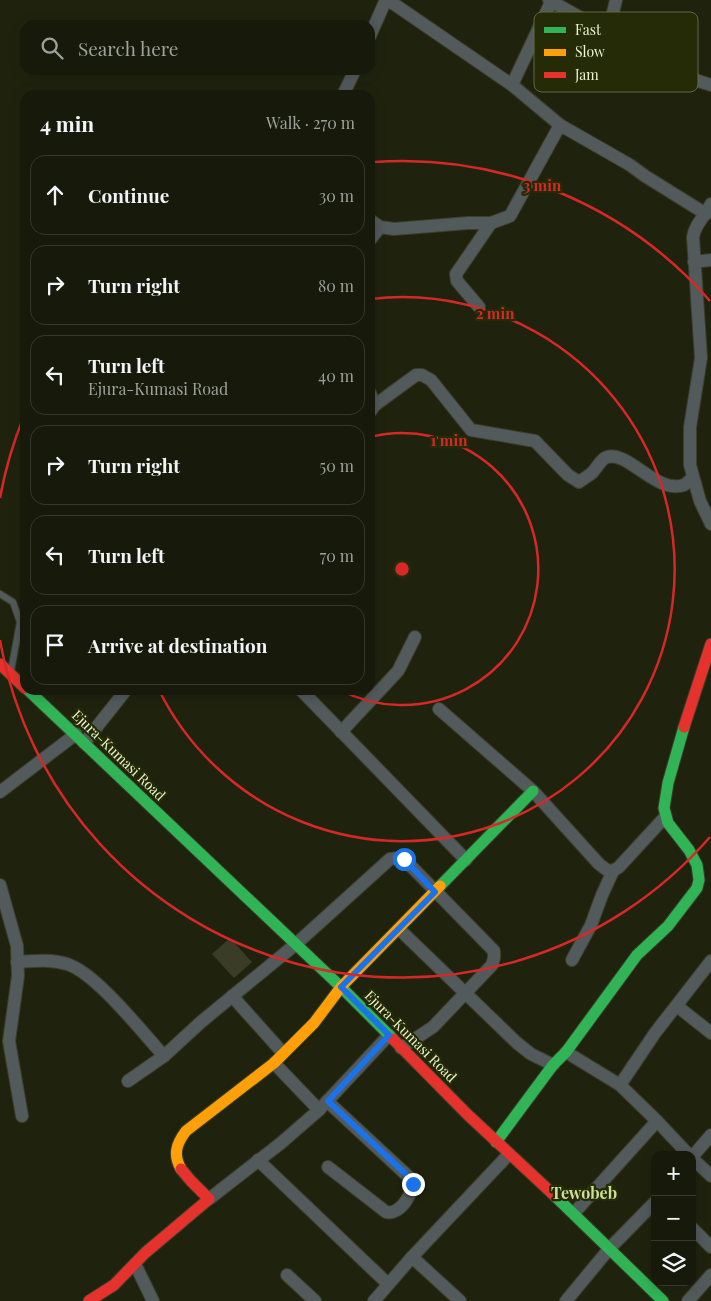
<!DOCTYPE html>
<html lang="en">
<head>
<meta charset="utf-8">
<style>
	:root { --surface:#171a0a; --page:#202313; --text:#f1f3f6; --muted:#9ea19c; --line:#36382b }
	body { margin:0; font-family:"Playfair Display",serif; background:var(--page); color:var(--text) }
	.controls { position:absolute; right:15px; bottom:15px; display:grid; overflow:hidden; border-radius:10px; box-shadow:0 2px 12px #0003 }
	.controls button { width:45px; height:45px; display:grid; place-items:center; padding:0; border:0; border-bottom:1px solid var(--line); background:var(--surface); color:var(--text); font:25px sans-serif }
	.stop { position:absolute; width:15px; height:15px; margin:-11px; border:4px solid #1a73e8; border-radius:50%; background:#fff }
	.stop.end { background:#1a73e8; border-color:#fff; box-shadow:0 1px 5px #0008 }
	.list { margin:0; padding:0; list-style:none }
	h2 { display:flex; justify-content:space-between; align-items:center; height:65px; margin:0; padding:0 20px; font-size:21px }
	h2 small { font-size:16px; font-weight:400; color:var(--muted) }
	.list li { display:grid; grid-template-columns:32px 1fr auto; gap:15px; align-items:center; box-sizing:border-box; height:80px; margin:0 10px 10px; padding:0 10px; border:1px solid var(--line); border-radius:15px }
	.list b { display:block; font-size:19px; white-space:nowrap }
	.list p { margin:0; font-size:16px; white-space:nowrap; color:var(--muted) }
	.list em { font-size:16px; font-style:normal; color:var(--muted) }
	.icon { flex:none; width:28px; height:28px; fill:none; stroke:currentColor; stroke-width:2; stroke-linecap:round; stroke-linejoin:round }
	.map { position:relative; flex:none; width:711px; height:1301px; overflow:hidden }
	.search { position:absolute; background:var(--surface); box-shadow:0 2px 12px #0003; left:20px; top:20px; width:355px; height:55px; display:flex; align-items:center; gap:12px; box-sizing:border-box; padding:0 18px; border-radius:15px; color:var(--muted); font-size:19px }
	.panel { position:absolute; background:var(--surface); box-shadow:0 2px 12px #0003; left:20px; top:90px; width:355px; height:605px; border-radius:15px }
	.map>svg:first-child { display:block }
	.building { fill:#3b3c28 }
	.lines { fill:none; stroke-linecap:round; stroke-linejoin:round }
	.lane-casing { stroke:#3b3f2b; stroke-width:8 }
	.street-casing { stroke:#3b3f2b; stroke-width:14 }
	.fast-casing { stroke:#3b3f2b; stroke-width:13 }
	.slow-casing { stroke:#3b3f2b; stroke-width:13 }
	.jam-casing { stroke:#3b3f2b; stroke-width:13 }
	.lane { stroke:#525a5c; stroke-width:6 }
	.street { stroke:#525a5c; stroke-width:12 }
	.fast { stroke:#30b455; stroke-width:11 }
	.slow { stroke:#ff9f0a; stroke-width:11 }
	.jam { stroke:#e5322d; stroke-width:11 }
	.route { stroke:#1a73e8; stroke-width:6 }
	.ring { fill:none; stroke:#d62828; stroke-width:2.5 }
	.labels { text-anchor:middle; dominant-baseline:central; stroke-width:4.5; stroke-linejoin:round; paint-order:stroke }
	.street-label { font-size:14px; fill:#ebf5d1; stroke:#242b06 }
	.quarter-label { font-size:16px; font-weight:bold; fill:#cdde97; stroke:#242b06 }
	.key { fill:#242b06; stroke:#606843; stroke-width:1 }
	.key-label { font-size:14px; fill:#ebf5d1 }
	.centre { fill:#d62828; stroke:#242b06; stroke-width:2.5 }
	.ring-label { font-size:15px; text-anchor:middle; font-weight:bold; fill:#d62828; stroke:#242b06; stroke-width:4.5; stroke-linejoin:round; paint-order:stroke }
</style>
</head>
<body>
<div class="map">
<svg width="711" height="1301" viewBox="0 0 711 1301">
	<rect width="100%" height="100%" fill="#1f230e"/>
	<polygon class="building" points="230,938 252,962 234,978 212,954"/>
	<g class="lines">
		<defs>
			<polyline id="lane" points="0,594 13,602 20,622 11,671"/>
			<g id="street">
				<polyline points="549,0 608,33"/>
				<path d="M616 0 608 33C638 57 674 74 711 85"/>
				<polyline points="370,36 384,4 389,2 394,4 512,85 560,125 630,165 645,176 706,214"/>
				<polyline points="512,85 551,2"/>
				<polyline points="343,95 355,70"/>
				<path d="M711 204C705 216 695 224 693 237L701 358 690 427V465L700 501 711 524"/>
				<polyline points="370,220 380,227 394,229 468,223 491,223 510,216 560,125"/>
				<polyline points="370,240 380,227"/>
				<polyline points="694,262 711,260"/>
				<polyline points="479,307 457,281 456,274 491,223"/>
				<polyline points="370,393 375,405 370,412"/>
				<path d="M375 405 416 375H422L431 380 471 430 535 441 568 475 579 482C583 479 588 476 592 473 596 469 600 461 605 458 626 447 656 495 684 485 687 483 690 480 693 478"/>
				<polyline points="301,690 466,860"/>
				<polyline points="439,709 533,791 599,864 607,870 613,871 619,867 665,817"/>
				<polyline points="341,732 398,671 415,637"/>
				<polyline points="84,743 126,690"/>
				<polyline points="0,792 76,734"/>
				<polyline points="0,885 17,946 18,976 9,1041 22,1116"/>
				<polyline points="399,929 517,1043 531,1054 553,1065"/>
				<polyline points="572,960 591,925 602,895 613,871"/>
				<path d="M17 962C34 961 50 959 67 964 96 973 142 1032 164 1056"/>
				<polyline points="232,996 283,1053"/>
				<polyline points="677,1006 711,1033"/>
				<polyline points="566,1052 620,1085 655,1033 711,961"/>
				<polyline points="274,1063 319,1110"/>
				<polyline points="128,1081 164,1056 201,1022 296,944 390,859 398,858 404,859 494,951 494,958 492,965 433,1027 401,1048"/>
				<polyline points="620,1085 657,1121 689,1155"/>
				<path d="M327 1101 411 1179C416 1191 400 1216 386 1212L328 1167"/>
				<polyline points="692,1157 711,1135"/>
				<polyline points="692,1158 711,1176"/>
				<polyline points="258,1160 388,1284"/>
				<polyline points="209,1199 281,1143 319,1110 389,1035"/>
				<polyline points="574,1213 657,1121"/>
				<polyline points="692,1228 711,1247"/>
				<polyline points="412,1257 460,1301"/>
				<polyline points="135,1264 153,1301"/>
				<polyline points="287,1275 315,1301"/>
				<polyline points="374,1301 412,1257 509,1154"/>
				<polyline points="566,1301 609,1249 655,1202"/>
				<polyline points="688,1301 711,1275"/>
			</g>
			<g id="fast">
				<polyline points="28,690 341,987 393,1039"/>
				<polyline points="440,886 533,791"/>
				<polyline points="496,1142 553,1065 566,1052 637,955 668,926 697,888 699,880 697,865 689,850 668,823 664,808 668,783 684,727"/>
				<polyline points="555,1196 663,1301"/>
			</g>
			<path id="slow" d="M181 1169C173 1155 176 1144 186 1131L274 1063 314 1023 341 987 440 886"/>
			<g id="jam">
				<polyline points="0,664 25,688"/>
				<polyline points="684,727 711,644"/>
				<polyline points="393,1039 468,1115 555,1196"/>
				<polyline points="89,1301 114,1285 145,1253 209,1199 191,1181 181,1169"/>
			</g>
		</defs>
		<use href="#lane" class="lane-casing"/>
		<use href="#street" class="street-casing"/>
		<use href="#fast" class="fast-casing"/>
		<use href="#slow" class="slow-casing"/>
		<use href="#jam" class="jam-casing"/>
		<use href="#lane" class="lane"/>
		<use href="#street" class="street"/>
		<use href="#fast" class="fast"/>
		<use href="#slow" class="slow"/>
		<use href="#jam" class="jam"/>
	</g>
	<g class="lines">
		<polyline class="route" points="404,859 435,892 341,987 389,1035 328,1101 411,1179 413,1184"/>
	</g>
	<g class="ring">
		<path d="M370 437A136 136 0 1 1 340 690"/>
		<path d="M371 299A272 272 0 1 1 159 690"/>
		<path d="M710 837A408 408 0 0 1 0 640M0 498A408 408 0 0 1 24 416M374 162A408 408 0 0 1 710 301"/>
	</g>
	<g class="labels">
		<g class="street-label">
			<text transform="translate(119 755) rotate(44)">Ejura-Kumasi Road</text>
			<text transform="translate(411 1036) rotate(45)">Ejura-Kumasi Road</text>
		</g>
		<g class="quarter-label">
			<text x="584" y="1192">Tewobeb</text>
		</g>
	</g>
	<rect x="534" y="12" width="164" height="80" rx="8" class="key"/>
	<rect x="544" y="27" width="22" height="6" fill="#30b455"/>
	<rect x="544" y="49" width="22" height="7" fill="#ff9f0a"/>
	<rect x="544" y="72" width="22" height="6" fill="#e5322d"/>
	<g class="key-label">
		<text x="575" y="35">Fast</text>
		<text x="575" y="57">Slow</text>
		<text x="575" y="80">Jam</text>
	</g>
	<circle cx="402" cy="569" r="8" class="centre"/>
	<g class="ring-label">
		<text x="542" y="191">3 min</text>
		<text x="495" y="319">2 min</text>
		<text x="449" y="446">1 min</text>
	</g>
</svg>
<div class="controls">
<button>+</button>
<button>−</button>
<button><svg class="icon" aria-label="layers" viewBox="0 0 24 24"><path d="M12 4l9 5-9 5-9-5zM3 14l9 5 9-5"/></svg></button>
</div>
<div class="stop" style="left:404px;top:859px"></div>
<div class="stop end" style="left:413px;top:1184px"></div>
<div class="search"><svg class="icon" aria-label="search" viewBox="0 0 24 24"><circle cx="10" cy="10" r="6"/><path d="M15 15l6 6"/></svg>Search here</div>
<section class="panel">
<h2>4 min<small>Walk · 270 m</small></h2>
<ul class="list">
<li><svg class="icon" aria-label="ahead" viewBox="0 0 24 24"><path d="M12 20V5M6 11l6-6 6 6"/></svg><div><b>Continue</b></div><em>30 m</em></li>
<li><svg class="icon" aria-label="right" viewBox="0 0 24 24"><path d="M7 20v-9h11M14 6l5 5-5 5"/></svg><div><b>Turn right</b></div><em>80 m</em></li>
<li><svg class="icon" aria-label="left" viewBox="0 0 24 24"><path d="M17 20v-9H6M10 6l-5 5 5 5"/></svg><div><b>Turn left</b><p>Ejura-Kumasi Road</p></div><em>40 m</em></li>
<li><svg class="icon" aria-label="right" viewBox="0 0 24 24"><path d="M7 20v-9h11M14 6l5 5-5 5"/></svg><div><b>Turn right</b></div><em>50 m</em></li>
<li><svg class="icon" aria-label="left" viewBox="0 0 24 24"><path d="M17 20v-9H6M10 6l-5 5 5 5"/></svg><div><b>Turn left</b></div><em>70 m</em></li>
<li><svg class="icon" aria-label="arrive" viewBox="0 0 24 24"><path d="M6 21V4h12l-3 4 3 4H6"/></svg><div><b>Arrive at destination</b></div></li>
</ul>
</section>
</div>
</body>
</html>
